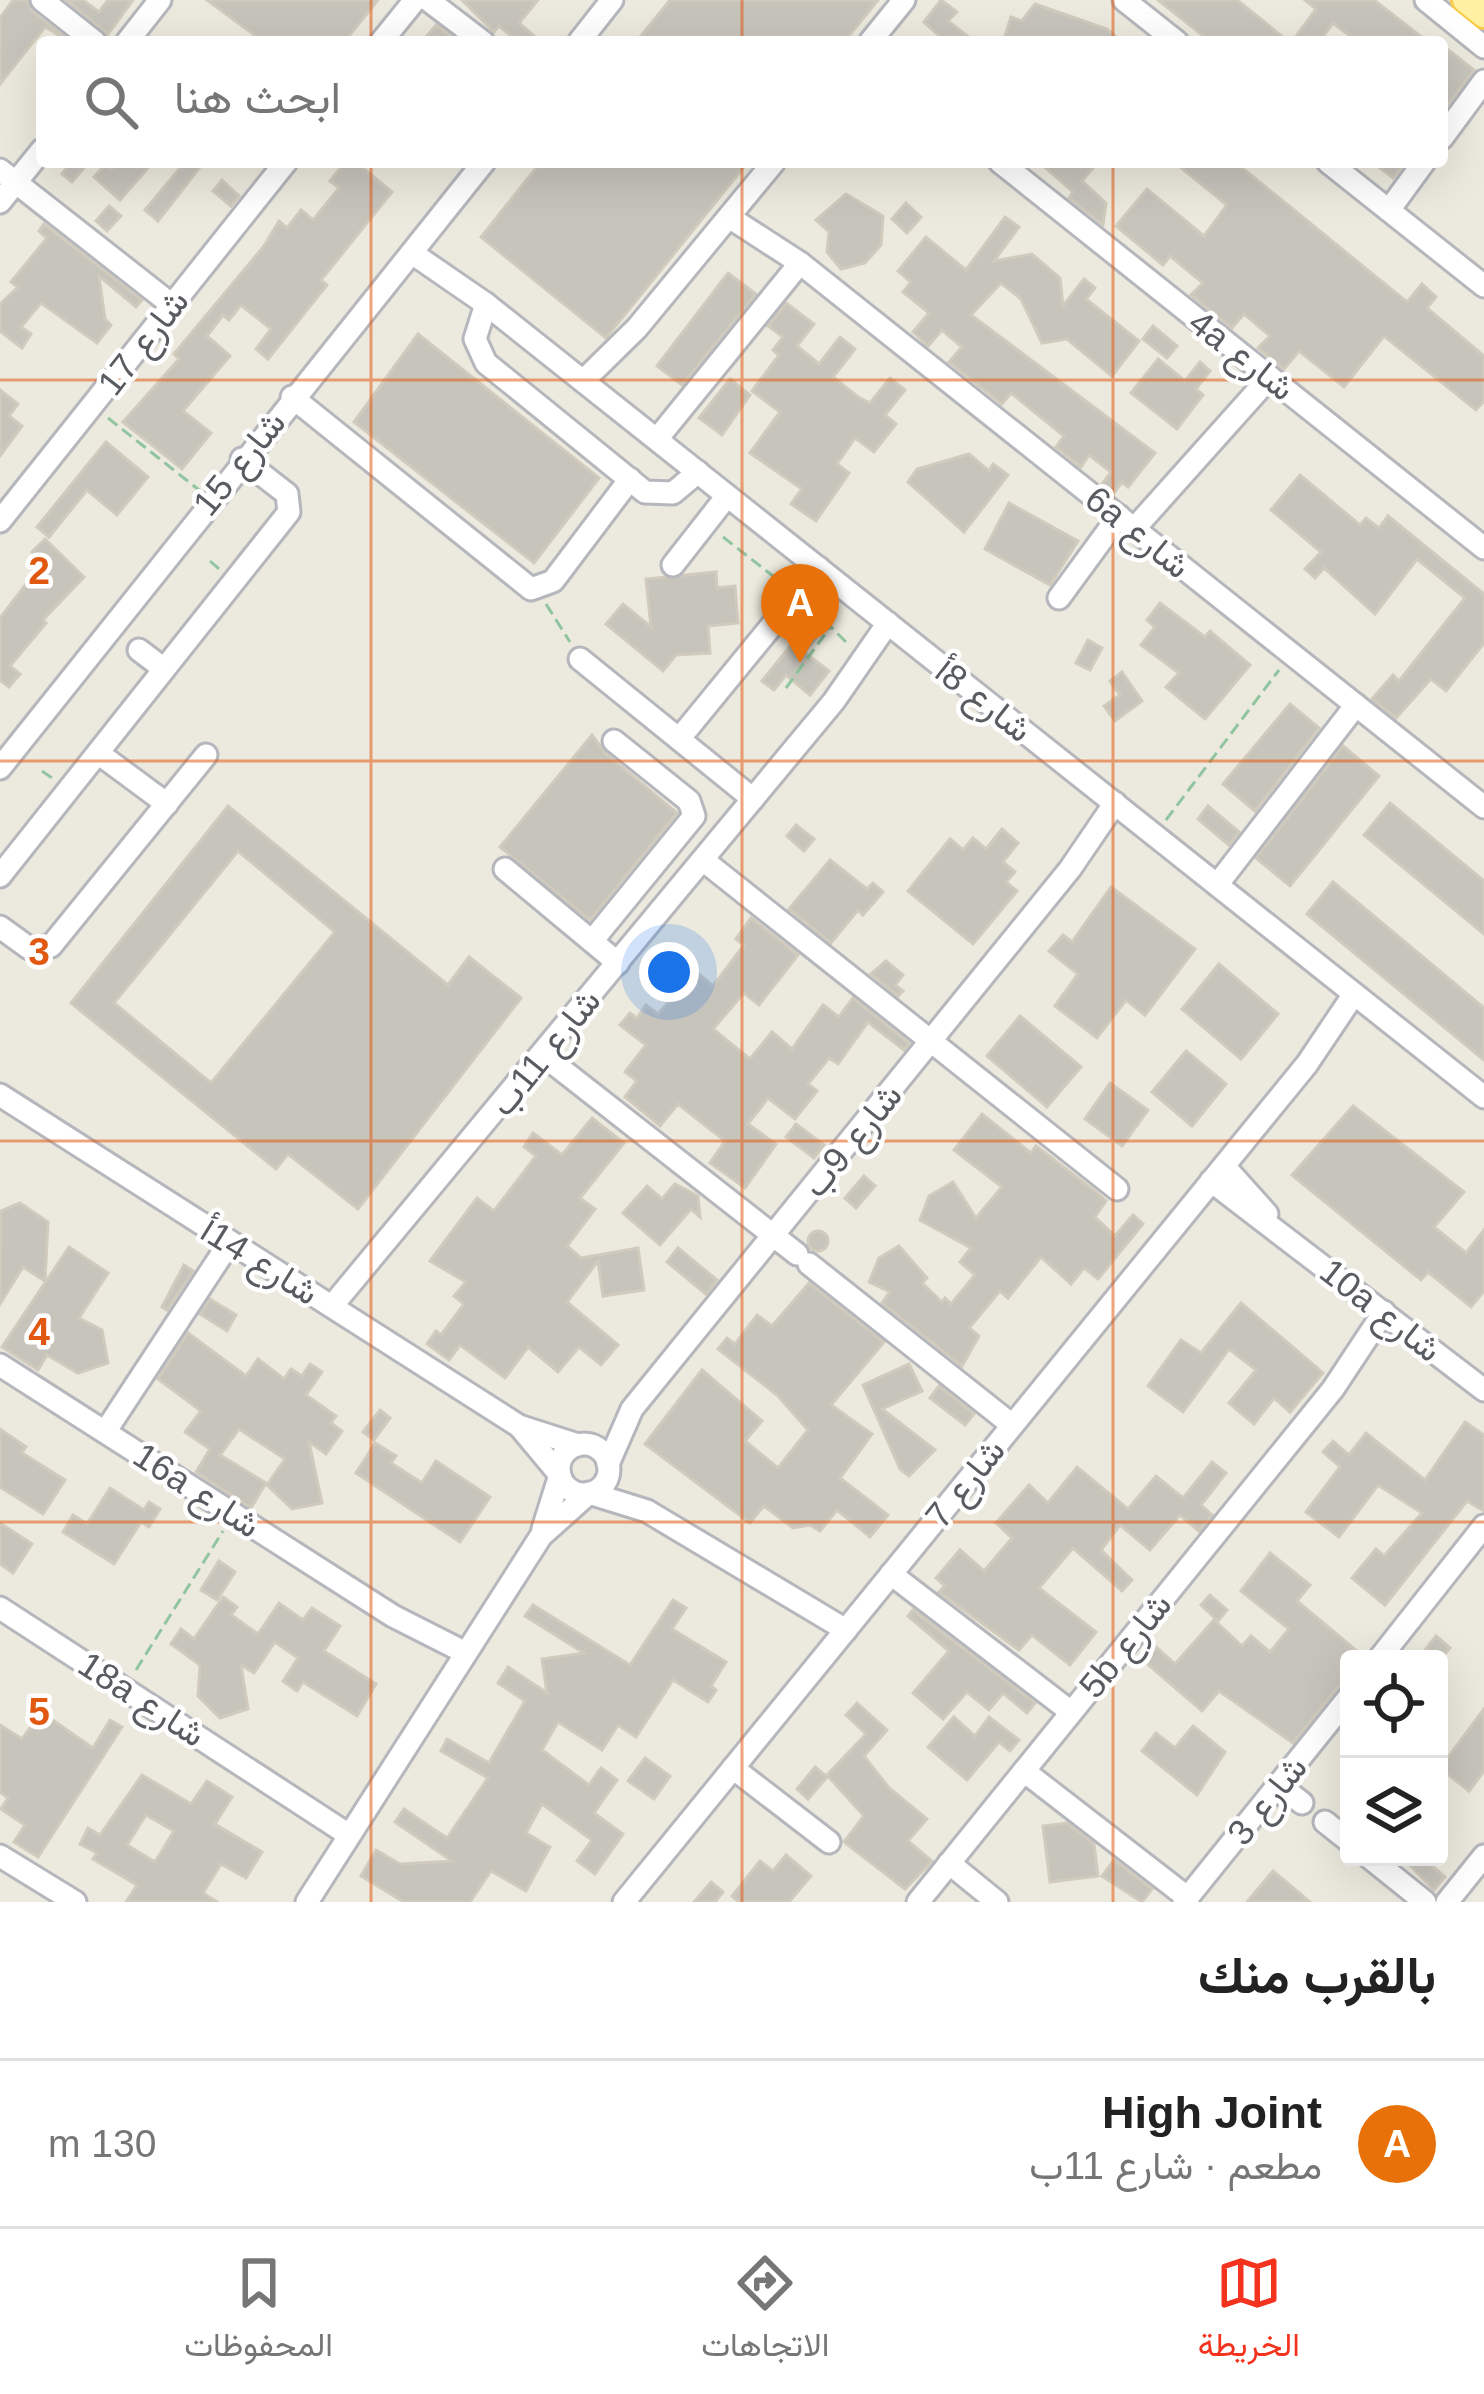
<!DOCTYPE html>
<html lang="ar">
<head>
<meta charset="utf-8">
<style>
	:root { --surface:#fff; --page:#f6f6f6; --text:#222; --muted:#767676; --line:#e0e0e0; --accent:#f3331e }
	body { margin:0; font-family:Arial,Vazirmatn,sans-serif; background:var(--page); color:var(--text); direction:rtl }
	.controls { position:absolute; right:36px; bottom:36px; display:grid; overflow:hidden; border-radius:12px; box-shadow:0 12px 48px #0002 }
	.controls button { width:108px; height:108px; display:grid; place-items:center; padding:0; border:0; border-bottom:3px solid var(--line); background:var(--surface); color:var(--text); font:60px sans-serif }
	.you { position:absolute; left:669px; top:972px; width:42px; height:42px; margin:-30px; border:9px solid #fff; border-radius:50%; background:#1a73e8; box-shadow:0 0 0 18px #1a73e833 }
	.badge { display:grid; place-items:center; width:78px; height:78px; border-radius:50%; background:var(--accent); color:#fff; font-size:39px; font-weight:700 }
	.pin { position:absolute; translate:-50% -99px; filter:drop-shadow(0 3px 6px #0008) }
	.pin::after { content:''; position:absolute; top:63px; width:42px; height:36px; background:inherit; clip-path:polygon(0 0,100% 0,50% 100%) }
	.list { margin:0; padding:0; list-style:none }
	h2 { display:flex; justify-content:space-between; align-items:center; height:156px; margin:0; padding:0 48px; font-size:51px }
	h2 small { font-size:39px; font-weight:400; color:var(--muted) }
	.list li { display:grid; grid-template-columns:78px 1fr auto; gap:36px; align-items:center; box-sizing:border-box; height:168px; padding:0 48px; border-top:3px solid var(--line) }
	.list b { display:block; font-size:45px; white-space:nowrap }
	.list p { margin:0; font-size:39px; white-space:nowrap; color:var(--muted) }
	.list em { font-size:39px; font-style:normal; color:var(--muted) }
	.icon { flex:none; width:66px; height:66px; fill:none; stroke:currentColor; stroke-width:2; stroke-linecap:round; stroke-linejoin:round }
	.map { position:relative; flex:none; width:1484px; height:1902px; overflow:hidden; direction:ltr }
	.search { position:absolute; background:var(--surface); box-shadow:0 12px 48px #0002; left:36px; right:36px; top:36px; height:132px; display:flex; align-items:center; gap:30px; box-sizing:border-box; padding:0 42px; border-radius:12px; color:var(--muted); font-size:45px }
	.sheet { height:324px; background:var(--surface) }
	nav { display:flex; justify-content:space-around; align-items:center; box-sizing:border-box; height:168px; border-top:3px solid var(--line); background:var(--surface); font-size:33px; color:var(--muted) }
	nav a { display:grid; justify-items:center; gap:6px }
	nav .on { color:var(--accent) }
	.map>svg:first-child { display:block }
	.building { fill:#c7c4bc; stroke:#d1cbbd; stroke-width:3; fill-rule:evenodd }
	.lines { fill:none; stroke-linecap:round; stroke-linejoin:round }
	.minor-casing { stroke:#b5b7bd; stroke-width:27 }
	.major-casing { stroke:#f9cb4b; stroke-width:30 }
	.path { stroke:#90c5a0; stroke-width:3; stroke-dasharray:12 6; stroke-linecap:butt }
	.minor { stroke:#fff; stroke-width:21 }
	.major { stroke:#fff1a1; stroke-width:24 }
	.grid { fill:none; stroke:#e15910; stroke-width:3; stroke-opacity:0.55 }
	.labels { text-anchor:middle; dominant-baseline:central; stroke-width:9; stroke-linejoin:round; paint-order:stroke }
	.street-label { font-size:36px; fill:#585c61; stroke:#fff }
	.grid-label { font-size:39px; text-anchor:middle; font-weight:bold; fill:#e15910; stroke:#fff; stroke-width:9; stroke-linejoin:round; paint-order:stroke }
</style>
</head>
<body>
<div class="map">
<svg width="1484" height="1902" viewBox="0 0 1484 1902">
	<rect width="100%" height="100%" fill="#ece9de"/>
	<g class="building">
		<polygon points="13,0 27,0 33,12 71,42 45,27 0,84 0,18"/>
		<polygon points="66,0 83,0 99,12 108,0 133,0 108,34"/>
		<polygon points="207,0 378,0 344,42 264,42"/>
		<polygon points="462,0 538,0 519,23 541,42 518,42 499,26 494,32"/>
		<polygon points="670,0 878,0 844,42 636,42"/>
		<polygon points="941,0 957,12 948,21 975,42 946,42 924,22"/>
		<polygon points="1158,0 1237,0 1289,42 1211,42"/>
		<polygon points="1305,0 1374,0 1428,42 1358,42 1333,23 1319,42 1292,42 1316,9"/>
		<polygon points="1035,4 1107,29 1122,42 1003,42 1011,17 1022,21"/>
		<polygon points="436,25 458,42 422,42"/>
		<polygon points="1442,45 1474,70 1442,113"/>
		<polygon points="71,162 89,162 72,182 62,174"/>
		<polygon points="118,162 153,162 120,200 94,177 105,165 111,170"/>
		<polygon points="185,162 204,162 158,221 145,210"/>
		<polygon points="345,162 356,162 392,192 321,280 327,285 268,359 256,349 271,329 241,305 229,320 223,315 207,336 230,356 183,411 211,433 182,469 123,422 179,359 174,354 264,246 279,221 287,228 301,210 313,220 339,188 330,181"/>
		<polygon points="541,162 748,162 606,338 481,237"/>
		<polygon points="1039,162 1098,162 1082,181 1106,203 1103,225 1069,198 1073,192"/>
		<polygon points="1174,162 1235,162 1407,302 1422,284 1436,297 1427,308 1484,356 1484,401 1476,410 1384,336 1344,387 1299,351 1284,369 1258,348 1270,336 1244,314 1232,328 1191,295 1203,283 1170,256 1163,265 1116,226 1147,189 1204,236 1227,205"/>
		<polygon points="1372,162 1405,162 1393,178"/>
		<polygon points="222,180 239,196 231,206 213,191"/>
		<polygon points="846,194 883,216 881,245 865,263 841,269 827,252 829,232 816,220"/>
		<polygon points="906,203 921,217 907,233 892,219"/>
		<polygon points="109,206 121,216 107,231 96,221"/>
		<polygon points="1005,217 1019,227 994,261 1032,254 1060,278 1063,306 1084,279 1095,288 1086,299 1139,341 1112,376 1067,339 1042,343 1021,299 1001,283 971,315 1155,453 1128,487 1122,482 1114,493 1102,484 1111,472 1089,455 1081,467 1056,447 1064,436 1011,393 1002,404 949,362 962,347 942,330 928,346 913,332 929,313 903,292 911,282 898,271 926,237 966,270"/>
		<polygon points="44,224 142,300 136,307 99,276 105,319 111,325 97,343 41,303 21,327 31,334 22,348 0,331 0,304 18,287 11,282 47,238 39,231"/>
		<polygon points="728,273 756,294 682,385 657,366"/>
		<polygon points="786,303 814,324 797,346 819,364 840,337 855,349 833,377 858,397 870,403 890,378 905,390 885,415 896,424 874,452 855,438 837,464 849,473 816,521 791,504 802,489 750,453 780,412 752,391 779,355 773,350 783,337 768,326"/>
		<polygon points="1153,326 1177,346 1167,358 1143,339"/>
		<polygon points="418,334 599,478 534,563 354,422"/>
		<polygon points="1158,359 1185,381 1200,362 1210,371 1196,389 1203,395 1177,429 1131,393"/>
		<polygon points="730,379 750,395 722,435 699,418"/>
		<polygon points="0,390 18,404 9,416 22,426 0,456"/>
		<polygon points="106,442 148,477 117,515 87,490 49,537 37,527"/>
		<polygon points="969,454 989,471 993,464 1008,475 964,532 908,482 917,469"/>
		<polygon points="1300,475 1360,525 1366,518 1379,528 1388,516 1484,594 1484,643 1446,691 1431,679 1396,718 1372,699 1393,675 1399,681 1465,598 1417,559 1375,614 1324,568 1315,578 1305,569 1321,552 1271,510"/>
		<polygon points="1009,503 1078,541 1050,585 985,549"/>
		<polygon points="45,539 84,577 43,620 46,623 10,666 20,674 9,687 0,680 0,618 43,562 32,552"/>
		<polygon points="716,572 717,588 735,586 738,623 708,626 710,653 676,655 663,671 606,624 623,604 651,627 646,579"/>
		<polygon points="1160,603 1205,637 1210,631 1250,665 1205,719 1166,687 1179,673 1141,645 1155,627 1147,620"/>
		<polygon points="803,630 815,639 804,652 829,671 810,695 786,675 774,690 762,681"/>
		<polygon points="1088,640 1102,648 1090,670 1076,663"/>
		<polygon points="1122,672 1142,701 1115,721 1104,706 1120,695 1110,681"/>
		<polygon points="1290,704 1319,728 1255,811 1223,784"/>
		<polygon points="592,735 605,753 677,813 590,920 500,847"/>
		<polygon points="1343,746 1379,776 1290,886 1256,858"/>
		<polygon points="1390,803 1484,881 1484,934 1364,835"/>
		<path d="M228 806 448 985 469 957 521 998 358 1209 288 1154 276 1169 71 1003ZM238 851 335 932 211 1083 114 1003Z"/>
		<polygon points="1208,806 1239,832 1229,845 1198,819"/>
		<polygon points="796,825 814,839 804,851 787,836"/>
		<polygon points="1002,829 1018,843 1003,862 1015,872 1006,882 1017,891 973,944 908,891 950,839 963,850 973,838 986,849"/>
		<polygon points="830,860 867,889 873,883 883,892 863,915 858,910 831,943 789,909"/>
		<polygon points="1333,882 1484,1008 1484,1060 1307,914"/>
		<polygon points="1111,887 1195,949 1145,1015 1126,1000 1097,1038 1055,1006 1078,974 1049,951 1063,935 1072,942"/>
		<polygon points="751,918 798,955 759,1005 744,993 713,1029 750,1059 772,1032 792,1049 823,1005 839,1017 853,998 909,1043 904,1050 868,1022 838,1064 829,1058 808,1084 817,1091 795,1119 768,1098 748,1124 776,1144 745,1188 710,1163 725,1141 678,1104 660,1126 625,1097 637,1081 625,1072 646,1045 620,1025 630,1013 637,1018 646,1005 658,1014 696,971 713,986 744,945 736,939"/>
		<polygon points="886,961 903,975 895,985 903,991 898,996 871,974"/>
		<polygon points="1219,964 1278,1014 1241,1059 1182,1009"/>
		<polygon points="1020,1016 1081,1067 1047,1107 987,1056"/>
		<polygon points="1186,1051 1226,1084 1192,1126 1152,1092"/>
		<polygon points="1110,1083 1148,1110 1122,1146 1085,1119"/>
		<polygon points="1353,1106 1464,1192 1434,1227 1466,1253 1484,1230 1484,1291 1471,1307 1428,1272 1421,1280 1292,1175"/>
		<polygon points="982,1114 1031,1153 1036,1146 1096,1192 1106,1201 1095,1217 1115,1236 1133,1215 1143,1224 1098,1279 1084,1268 1071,1284 1041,1257 1008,1298 1000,1291 969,1328 979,1336 962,1366 882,1303 890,1292 869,1282 879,1258 899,1246 927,1278 922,1283 942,1302 945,1298 951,1304 975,1275 960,1262 971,1248 920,1220 929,1196 953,1182 976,1218 1002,1187 954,1150"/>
		<polygon points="592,1118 624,1143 580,1198 595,1209 567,1246 581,1258 638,1248 644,1290 603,1296 598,1261 567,1302 618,1345 601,1365 579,1347 558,1372 528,1347 505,1378 460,1345 449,1360 427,1344 436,1331 441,1335 464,1304 454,1296 466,1282 430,1261 477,1198 494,1211 536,1156 524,1147 533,1133 562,1155"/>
		<polygon points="796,1124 824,1145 814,1158 786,1137"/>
		<polygon points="864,1176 875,1186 856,1208 845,1198"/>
		<polygon points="675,1184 698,1196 700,1217 691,1209 660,1245 623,1213 647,1186 662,1199"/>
		<polygon points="20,1203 48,1222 45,1281 23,1267 0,1304 1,1211"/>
		<circle cx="818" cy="1241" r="10"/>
		<polygon points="69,1247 108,1273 79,1318 102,1330 108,1363 78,1373 47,1355 38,1370 2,1347"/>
		<polygon points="678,1248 717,1280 706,1294 667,1262"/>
		<polygon points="184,1265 193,1271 167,1310 162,1307"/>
		<polygon points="809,1283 884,1342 831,1405 872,1434 840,1478 888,1515 870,1537 837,1510 820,1531 810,1525 793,1528 764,1506 750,1523 645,1444 702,1370 762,1421 745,1441 778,1468 808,1430 777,1395 718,1349 727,1338 735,1344 757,1315 772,1326"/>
		<polygon points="210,1299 236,1315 227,1331 200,1314"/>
		<polygon points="1241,1303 1323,1373 1290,1412 1274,1398 1254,1424 1229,1403 1256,1370 1229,1349 1183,1412 1148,1386 1181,1340 1201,1353"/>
		<polygon points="188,1333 246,1376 258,1359 284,1379 291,1369 302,1376 310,1364 322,1372 306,1395 336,1416 331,1423 342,1431 326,1454 309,1442 322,1503 292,1509 267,1485 285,1459 239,1429 220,1455 266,1483 251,1508 196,1472 210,1449 185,1432 201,1411 158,1379"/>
		<polygon points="909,1364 922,1391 882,1409 935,1450 909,1476 900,1469 863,1385"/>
		<polygon points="939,1386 974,1414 965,1425 930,1398"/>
		<polygon points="380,1410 390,1418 374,1440 363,1432"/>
		<polygon points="1465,1422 1484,1435 1484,1511 1467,1501 1385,1605 1352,1578 1376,1549 1384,1556 1422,1513 1378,1485 1339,1537 1306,1512 1340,1467 1323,1452 1333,1441 1349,1455 1366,1433 1425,1480"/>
		<polygon points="0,1429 26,1447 22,1453 65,1480 43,1514 0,1487"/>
		<polygon points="375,1443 396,1456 391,1463 422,1483 436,1461 490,1497 460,1542 356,1473"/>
		<polygon points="1212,1462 1226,1473 1201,1505 1212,1515 1199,1531 1180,1515 1150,1550 1120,1525 1101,1550 1132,1580 1122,1591 1073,1548 1039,1588 1096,1632 1070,1665 1032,1635 1019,1650 939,1592 945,1586 936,1578 960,1550 984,1571 1012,1538 996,1523 1029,1485 1048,1503 1077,1467 1128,1509 1156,1476 1183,1498"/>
		<polygon points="110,1488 144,1510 149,1502 160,1509 149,1527 141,1522 114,1564 63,1532 73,1515 87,1524"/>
		<polygon points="0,1523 32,1544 13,1573 0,1564"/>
		<polygon points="1270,1553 1310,1585 1297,1601 1358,1652 1342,1671 1349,1682 1337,1688 1293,1743 1219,1691 1202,1711 1144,1661 1156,1647 1175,1664 1214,1620 1242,1646 1251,1636 1270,1652 1289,1629 1241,1591"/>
		<polygon points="219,1561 235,1572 217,1600 201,1590"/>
		<polygon points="1210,1595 1227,1610 1218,1621 1201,1605"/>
		<polygon points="223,1597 237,1607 231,1615 258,1634 279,1603 303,1620 312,1608 340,1626 324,1651 376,1684 357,1716 303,1682 297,1691 283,1681 298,1658 275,1642 254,1673 241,1665 248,1709 220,1718 198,1696 200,1665 171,1644 181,1629 194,1639"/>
		<polygon points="673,1600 686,1608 672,1629 726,1662 711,1686 716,1690 708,1702 673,1680 636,1737 618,1725 602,1750 558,1722 542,1750 589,1785 601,1768 617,1780 594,1813 623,1834 595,1874 577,1861 592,1840 542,1804 526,1833 550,1847 526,1891 491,1871 470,1902 404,1902 361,1876 376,1850 400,1864 452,1861 395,1822 404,1809 447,1838 488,1778 441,1751 447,1739 489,1763 525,1701 498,1683 508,1667 547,1693 542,1659 584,1653 525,1616 533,1605 630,1665"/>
		<polygon points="913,1610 1035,1703 1027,1713 1003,1693 989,1710 967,1692 943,1719 913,1693 949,1651 908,1616"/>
		<polygon points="1436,1636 1450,1648 1441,1659 1418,1659"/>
		<polygon points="857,1703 887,1730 864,1756 889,1788 927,1819 908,1841 932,1861 905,1889 844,1842 864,1816 827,1775 866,1734 846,1715"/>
		<polygon points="1484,1709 1484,1771 1469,1791 1440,1768"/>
		<polygon points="41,1712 93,1748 110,1720 122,1727 38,1857 14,1842 25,1825 1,1809 8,1798 0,1792 0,1725 22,1739"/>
		<polygon points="954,1717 975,1736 989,1717 1019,1740 1010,1751 999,1742 967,1780 928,1747"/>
		<polygon points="1193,1726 1225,1752 1197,1795 1142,1751 1156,1733 1175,1748"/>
		<polygon points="645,1758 670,1776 654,1799 628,1781"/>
		<polygon points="815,1767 827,1777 808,1799 797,1789"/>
		<path d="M142 1775 191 1804 207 1781 232 1797 215 1824 262 1852 246 1878 221 1864 203 1893 217 1902H126L137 1885 93 1859 97 1853 80 1844 88 1828 100 1835ZM146 1815 174 1831 155 1862 127 1845Z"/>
		<polygon points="1067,1823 1094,1844 1098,1876 1050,1882 1043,1826"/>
		<polygon points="786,1855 811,1876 789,1902 739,1902 732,1896 760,1861 773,1871"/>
		<polygon points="1402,1857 1422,1857 1445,1877 1434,1890"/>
		<polygon points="1114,1860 1152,1889 1142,1902 1102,1876"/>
		<polygon points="1273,1871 1310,1902 1247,1902"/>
		<polygon points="711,1882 723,1892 715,1902 694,1902"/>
	</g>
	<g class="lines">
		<defs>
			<g id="minor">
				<polyline points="42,0 95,42"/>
				<polyline points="428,0 483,42"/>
				<polyline points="1124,0 1177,42"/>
				<polyline points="1426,0 1484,47"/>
				<polyline points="127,42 160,0"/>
				<polyline points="381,42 415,0"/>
				<polyline points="579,42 612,0"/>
				<polyline points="870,42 904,0"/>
				<polyline points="1442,138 1484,81"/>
				<polyline points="1000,162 1484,548"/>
				<polyline points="1328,162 1484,286"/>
				<polyline points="0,170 172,305"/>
				<polyline points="0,202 42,150"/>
				<polyline points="1389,210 1424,162"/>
				<polyline points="729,217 800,263 1484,807"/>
				<polyline points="412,253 486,304 1484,1097"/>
				<polyline points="486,304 475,339 486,363 645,492 673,493 698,472"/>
				<polyline points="583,381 637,328 774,162"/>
				<polyline points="292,397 531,589 553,581 630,479"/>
				<polyline points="657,439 800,263"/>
				<polyline points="0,521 286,162"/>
				<polyline points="1134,529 1270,377"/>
				<polyline points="673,565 727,496"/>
				<polyline points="1059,598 1119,516"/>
				<polyline points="139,650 164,669"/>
				<polyline points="580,659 753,799"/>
				<polyline points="679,739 819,568"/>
				<polyline points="98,753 167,804"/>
				<polyline points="0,768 484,162"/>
				<polyline points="703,860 1117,1189"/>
				<polyline points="505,869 618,963"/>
				<polyline points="0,876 289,512 287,494 242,459"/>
				<polyline points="1217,885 1356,705"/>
				<polyline points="0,927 29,948 51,946 206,755"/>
				<polyline points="592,941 694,816 689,801 614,741"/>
				<polyline points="543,1055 797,1254"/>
				<polyline points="0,1095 519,1426 578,1445"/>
				<polyline points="1224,1166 1267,1214"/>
				<polyline points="1211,1181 1484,1390"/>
				<polyline points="809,1264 1012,1425"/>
				<polyline points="332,1306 834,701 888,623"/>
				<polyline points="0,1365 393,1616 466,1653"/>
				<polyline points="520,1427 560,1475 543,1529"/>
				<polyline points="105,1432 230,1242"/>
				<circle cx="584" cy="1469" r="25"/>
				<polyline points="608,1464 632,1409 1070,869 1115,803"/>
				<polyline points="891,1574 1071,1712"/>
				<polyline points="0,1608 349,1835"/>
				<polyline points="1379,1659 1484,1526"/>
				<polyline points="733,1768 829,1842"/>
				<polyline points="1024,1771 1188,1898"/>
				<polyline points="1279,1785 1302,1803"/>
				<polyline points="1325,1822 1349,1841"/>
				<polyline points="0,1856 75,1902"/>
				<polyline points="1369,1857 1425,1902"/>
				<polyline points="949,1863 997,1902"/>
				<polyline points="307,1902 541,1536 589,1493 647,1511 846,1630"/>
				<polyline points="624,1902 1307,1064 1354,994"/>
				<polyline points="918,1902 1333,1389 1384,1312"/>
				<polyline points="1184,1902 1349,1697"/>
				<polyline points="1447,1902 1484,1856"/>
			</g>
			<polyline id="major" points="1465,0 1484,15"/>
		</defs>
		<use href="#minor" class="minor-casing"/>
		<use href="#major" class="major-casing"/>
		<g class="path">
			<polyline points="108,418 199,490"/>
			<polyline points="723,537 782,583"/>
			<polyline points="210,561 219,569"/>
			<polyline points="546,604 570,642"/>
			<polyline points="812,608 848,644"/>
			<polyline points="786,688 831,626"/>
			<polyline points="42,771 52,778"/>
			<polyline points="1166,820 1279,670"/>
			<polyline points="136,1670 223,1531"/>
		</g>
		<use href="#minor" class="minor"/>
		<use href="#major" class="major"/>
	</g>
	<path class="grid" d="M371 0V42M742 0V42M1113 0V42M371 162V1902M742 162V1902M1113 162V1902M0 380H1484M0 761H1484M0 1141H1484M0 1522H1484"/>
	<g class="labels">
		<g class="street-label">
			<text transform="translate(143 342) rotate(-52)">شارع 17</text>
			<text transform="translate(1242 355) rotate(38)">4a شارع</text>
			<text transform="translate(239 463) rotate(-51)">شارع 15</text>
			<text transform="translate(1138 532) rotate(39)">6a شارع</text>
			<text transform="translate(984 700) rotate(38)">شارع 8أ</text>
			<text transform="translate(545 1052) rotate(-51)">شارع 11ب</text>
			<text transform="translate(852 1140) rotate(-51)">شارع 9ب</text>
			<text transform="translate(260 1261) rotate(32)">شارع 14أ</text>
			<text transform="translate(1381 1310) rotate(38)">10a شارع</text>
			<text transform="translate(965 1483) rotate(-51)">شارع 7</text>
			<text transform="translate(197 1490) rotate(33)">16a شارع</text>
			<text transform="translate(1125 1645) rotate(-51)">5b شارع</text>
			<text transform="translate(142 1699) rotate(33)">18a شارع</text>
			<text transform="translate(1267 1800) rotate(-51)">شارع 3</text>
		</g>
	</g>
	<g class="grid-label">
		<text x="39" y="584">2</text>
		<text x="39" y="965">3</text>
		<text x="39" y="1345">4</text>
		<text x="39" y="1725">5</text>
	</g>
</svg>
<div class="controls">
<button><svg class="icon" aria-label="locate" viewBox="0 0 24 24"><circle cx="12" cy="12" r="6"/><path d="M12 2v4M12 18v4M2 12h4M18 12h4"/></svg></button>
<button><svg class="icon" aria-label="layers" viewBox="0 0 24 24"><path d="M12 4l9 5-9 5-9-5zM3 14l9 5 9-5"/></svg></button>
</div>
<div class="you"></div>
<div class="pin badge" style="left:800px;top:663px;background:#e8710a">A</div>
<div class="search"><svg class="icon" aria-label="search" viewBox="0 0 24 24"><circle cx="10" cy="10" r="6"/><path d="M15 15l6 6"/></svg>ابحث هنا</div>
</div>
<section class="sheet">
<h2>بالقرب منك<small></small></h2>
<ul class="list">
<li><span class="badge" style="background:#e8710a">A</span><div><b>High Joint</b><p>مطعم · شارع 11ب</p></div><em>130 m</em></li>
</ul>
</section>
<nav>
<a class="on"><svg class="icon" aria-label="map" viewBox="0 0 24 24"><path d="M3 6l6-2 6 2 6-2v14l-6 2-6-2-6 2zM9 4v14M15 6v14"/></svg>الخريطة</a>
<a><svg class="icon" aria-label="directions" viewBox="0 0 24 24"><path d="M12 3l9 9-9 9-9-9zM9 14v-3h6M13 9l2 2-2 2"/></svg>الاتجاهات</a>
<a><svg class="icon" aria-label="saved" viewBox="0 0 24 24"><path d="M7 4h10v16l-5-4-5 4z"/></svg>المحفوظات</a>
</nav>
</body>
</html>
